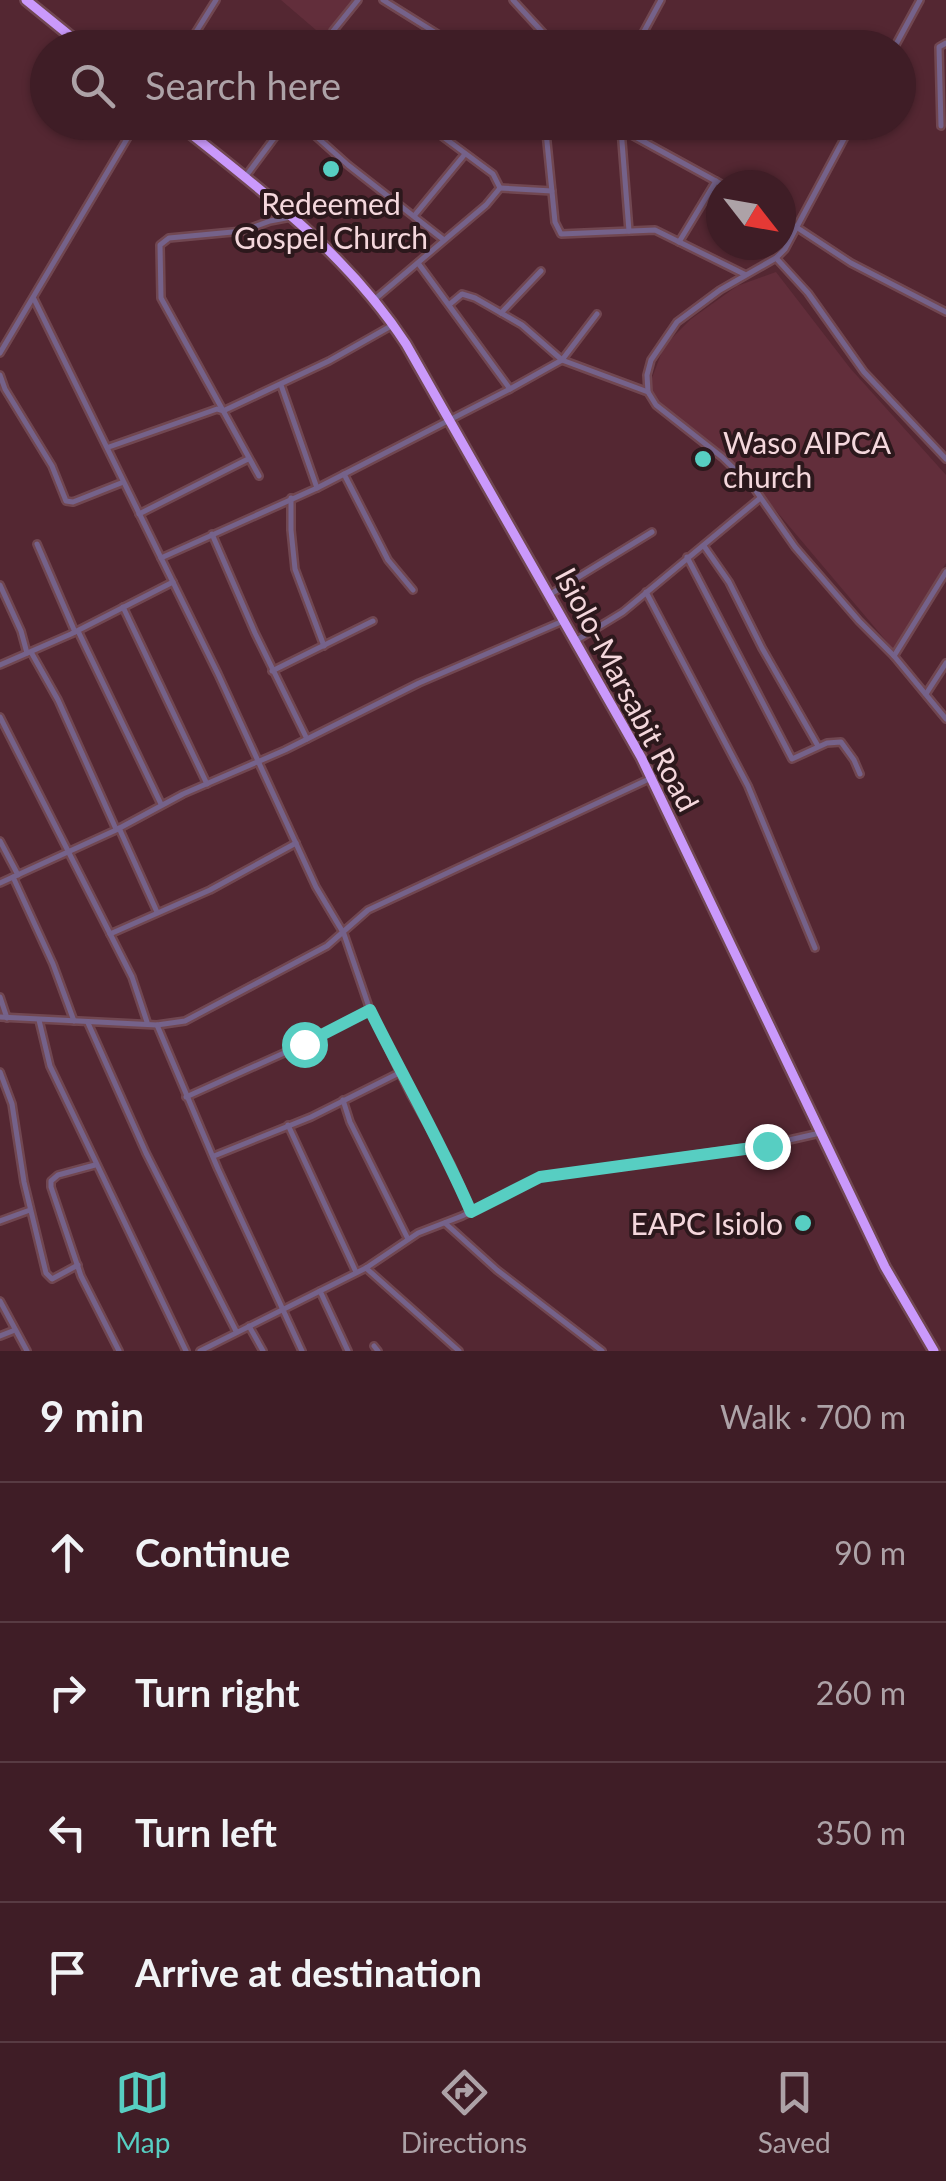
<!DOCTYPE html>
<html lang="en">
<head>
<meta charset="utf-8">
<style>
	:root { --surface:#3f1d26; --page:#4a2a32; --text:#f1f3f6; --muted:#ada2a7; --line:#583b43; --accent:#57cec2 }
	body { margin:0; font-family:Lato,sans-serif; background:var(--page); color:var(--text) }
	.compass { position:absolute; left:706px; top:170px; width:90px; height:90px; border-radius:50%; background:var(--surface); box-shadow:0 2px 8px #0004; rotate:121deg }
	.stop { position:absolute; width:30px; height:30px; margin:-22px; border:8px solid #57cec2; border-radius:50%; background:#fff }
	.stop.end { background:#57cec2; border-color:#fff; box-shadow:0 2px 10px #0008 }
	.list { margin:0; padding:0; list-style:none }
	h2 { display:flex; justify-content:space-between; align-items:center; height:130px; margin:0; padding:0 40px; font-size:42px }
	h2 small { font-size:32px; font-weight:400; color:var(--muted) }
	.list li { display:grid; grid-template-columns:65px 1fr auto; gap:30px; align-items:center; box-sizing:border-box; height:140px; padding:0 40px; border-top:2px solid var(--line) }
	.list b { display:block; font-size:38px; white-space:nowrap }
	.list em { font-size:32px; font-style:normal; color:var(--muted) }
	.icon { flex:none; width:55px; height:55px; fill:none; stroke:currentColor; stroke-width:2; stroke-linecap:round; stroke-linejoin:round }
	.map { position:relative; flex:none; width:946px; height:1351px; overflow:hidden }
	.search { position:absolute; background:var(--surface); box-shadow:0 2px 8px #0004; left:30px; right:30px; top:30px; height:110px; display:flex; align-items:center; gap:25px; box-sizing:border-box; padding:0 35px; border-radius:55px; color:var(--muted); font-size:38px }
	.sheet { height:690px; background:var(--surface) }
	nav { display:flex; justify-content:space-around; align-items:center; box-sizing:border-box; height:140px; border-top:2px solid var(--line); background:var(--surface); font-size:28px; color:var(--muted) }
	nav a { display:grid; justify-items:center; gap:5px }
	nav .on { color:var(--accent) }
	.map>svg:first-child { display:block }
	.built { fill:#622e3b }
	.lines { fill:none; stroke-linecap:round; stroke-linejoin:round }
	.minor-casing { stroke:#714751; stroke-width:10 }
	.highway-casing { stroke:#714751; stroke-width:14 }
	.minor { stroke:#75628a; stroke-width:5 }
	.highway { stroke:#ca99fb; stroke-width:9 }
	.route { stroke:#57cec2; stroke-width:12 }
	.poi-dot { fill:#57cec2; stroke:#2c181c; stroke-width:4 }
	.labels { text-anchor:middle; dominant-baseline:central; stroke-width:8; stroke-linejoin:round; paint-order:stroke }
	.poi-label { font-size:30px; fill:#f4d7dc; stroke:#2c181c }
	.street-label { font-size:30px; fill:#f4d7dc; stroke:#2c181c }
</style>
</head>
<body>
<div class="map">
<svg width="946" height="1351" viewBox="0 0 946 1351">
	<rect width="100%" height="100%" fill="#542732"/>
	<g class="built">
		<polygon points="281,0 353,0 323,36"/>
		<polygon points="776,272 850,368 946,475 946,563 893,649 745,474 659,412 646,394 664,346 691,319 737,286"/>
	</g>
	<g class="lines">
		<defs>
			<g id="minor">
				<polyline points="383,0 460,48"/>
				<polyline points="513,0 557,48"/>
				<polyline points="186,48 216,0"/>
				<polyline points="334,48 330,40 333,31 358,0"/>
				<polyline points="635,48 661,0"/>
				<polyline points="894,48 920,0"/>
				<polyline points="300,122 348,165 444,240"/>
				<polyline points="545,122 555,222 561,234 655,230 744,274"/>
				<polyline points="608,122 723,185"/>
				<polyline points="853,122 785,249 776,258 720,290 677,322 651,360 647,375 648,392 656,405 722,457 754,488 795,547 859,621 894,656 946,719"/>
				<polyline points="941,126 939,47 946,43"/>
				<polyline points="621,129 629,231"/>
				<polyline points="246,176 286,122"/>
				<polyline points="500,188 552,191"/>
				<polyline points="414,216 465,154"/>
				<polyline points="781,217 851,263 946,312"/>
				<polyline points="679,242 716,181"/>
				<polyline points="776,258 808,293 864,372 946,459"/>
				<polyline points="418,263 510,389"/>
				<polyline points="34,299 218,674 316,887 344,934 370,1010 411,1095 451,1165 471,1211"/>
				<polyline points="375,299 486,205 500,188 493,174 423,122"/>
				<polyline points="450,304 462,294 475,298 522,325 562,360 648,392"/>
				<polyline points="501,313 541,271"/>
				<polyline points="0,353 137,122"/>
				<polyline points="0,375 5,389 52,466 66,501 73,502 121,483"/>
				<polyline points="281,385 317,488"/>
				<polyline points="109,447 217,409 223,411 329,361 391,326"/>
				<polyline points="344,474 388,560 413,590"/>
				<polyline points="259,476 161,298 160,245 169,238 243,231 270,221 291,217"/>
				<polyline points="291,498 291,530 295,569 324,646"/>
				<polyline points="139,514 248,459"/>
				<polyline points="212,534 255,633 307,739"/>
				<polyline points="37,544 75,632"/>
				<polyline points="704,546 729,582 762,648 818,746"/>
				<polyline points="687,557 792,759 827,743 841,742 854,760 860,774"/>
				<polyline points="161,558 317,488 510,389 562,360 597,314"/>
				<polyline points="0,585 21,631 27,653"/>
				<polyline points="646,592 748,786 815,948"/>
				<polyline points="549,595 652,532"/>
				<polyline points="123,607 207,784"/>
				<polyline points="78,631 161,804"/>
				<polyline points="577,640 623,612 759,499"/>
				<polyline points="31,652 58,700 116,829"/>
				<polyline points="894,656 946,572"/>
				<polyline points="0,665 71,634 173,582"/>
				<polyline points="272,671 373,621"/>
				<polyline points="926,694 946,663"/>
				<polyline points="0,717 132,977 147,1022"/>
				<polyline points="119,828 157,912"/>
				<polyline points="0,841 18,875"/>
				<polyline points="13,877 53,964 74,1021"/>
				<polyline points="0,883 116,830 183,794 285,750 419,683 563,621"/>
				<polyline points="110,934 210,890 296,843"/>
				<polyline points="0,997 7,1018"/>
				<polyline points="0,1017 157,1025 185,1021 327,946 368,910 649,779"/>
				<polyline points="39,1020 50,1066 186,1351"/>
				<polyline points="88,1023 146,1153 236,1331"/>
				<polyline points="157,1025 218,1169 302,1351"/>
				<polyline points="0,1072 12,1104 24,1182 46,1273 52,1279 78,1265"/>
				<polyline points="186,1097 304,1044 370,1010"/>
				<polyline points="343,1100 350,1122 408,1239"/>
				<polyline points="288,1125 356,1272"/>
				<polyline points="214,1156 311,1117 401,1072"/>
				<polyline points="95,1165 58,1175 51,1181 51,1187 81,1276 119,1351"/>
				<polyline points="0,1221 30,1210"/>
				<polyline points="445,1223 497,1270 602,1351"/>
				<polyline points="366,1268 459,1351"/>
				<polyline points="320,1291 348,1351"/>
				<polyline points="0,1301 27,1351"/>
				<polyline points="249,1326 263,1351"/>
				<polyline points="0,1336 15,1330"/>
				<polyline points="374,1346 378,1351"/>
				<polyline points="200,1351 366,1268 418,1233 462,1216 540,1177 767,1145 820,1133"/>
			</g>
			<g id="highway">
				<polyline points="26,0 85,48"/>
				<path d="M176 122C261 190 346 252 406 344L641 757 885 1267 934 1351"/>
				<polyline points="139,127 149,122"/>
			</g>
		</defs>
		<use href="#minor" class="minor-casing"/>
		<use href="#highway" class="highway-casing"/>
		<use href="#minor" class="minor"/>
		<use href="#highway" class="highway"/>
	</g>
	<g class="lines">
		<path class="route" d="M304 1044 370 1010C403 1077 441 1142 471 1212L540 1177 767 1146"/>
	</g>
	<g class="poi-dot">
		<circle cx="331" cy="169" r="10"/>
		<circle cx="703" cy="459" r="10"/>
		<circle cx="803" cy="1223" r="10"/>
	</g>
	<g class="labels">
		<g class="poi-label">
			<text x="331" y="203">Redeemed<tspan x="331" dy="34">Gospel Church</tspan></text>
			<text x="723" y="442" text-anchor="start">Waso AIPCA<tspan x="723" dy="34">church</tspan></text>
			<text x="783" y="1223" text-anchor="end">EAPC Isiolo</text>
		</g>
		<g class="street-label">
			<text transform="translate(628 689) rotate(62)">Isiolo-Marsabit Road</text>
		</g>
	</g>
</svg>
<svg class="compass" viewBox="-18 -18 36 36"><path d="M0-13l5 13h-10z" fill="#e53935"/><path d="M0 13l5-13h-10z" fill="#ada2a7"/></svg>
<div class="stop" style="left:304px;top:1044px"></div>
<div class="stop end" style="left:767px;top:1146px"></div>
<div class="search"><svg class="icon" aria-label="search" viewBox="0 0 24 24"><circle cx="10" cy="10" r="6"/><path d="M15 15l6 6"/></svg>Search here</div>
</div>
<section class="sheet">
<h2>9 min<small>Walk · 700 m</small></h2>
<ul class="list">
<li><svg class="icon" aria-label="ahead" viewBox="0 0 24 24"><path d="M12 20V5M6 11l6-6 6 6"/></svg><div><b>Continue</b></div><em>90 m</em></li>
<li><svg class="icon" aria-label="right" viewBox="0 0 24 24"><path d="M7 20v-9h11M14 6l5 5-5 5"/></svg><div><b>Turn right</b></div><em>260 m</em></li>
<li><svg class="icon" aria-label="left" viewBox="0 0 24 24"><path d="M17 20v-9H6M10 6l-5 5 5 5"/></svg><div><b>Turn left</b></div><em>350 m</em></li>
<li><svg class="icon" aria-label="arrive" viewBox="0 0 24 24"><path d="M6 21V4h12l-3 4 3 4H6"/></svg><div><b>Arrive at destination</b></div></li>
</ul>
</section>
<nav>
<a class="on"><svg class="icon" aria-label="map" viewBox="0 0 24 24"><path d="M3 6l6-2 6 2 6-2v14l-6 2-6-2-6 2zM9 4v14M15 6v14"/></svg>Map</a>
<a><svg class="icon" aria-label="directions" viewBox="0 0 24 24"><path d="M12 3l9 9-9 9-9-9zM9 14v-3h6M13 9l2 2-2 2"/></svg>Directions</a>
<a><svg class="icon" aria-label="saved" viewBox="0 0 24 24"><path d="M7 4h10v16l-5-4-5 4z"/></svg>Saved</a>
</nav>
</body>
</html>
